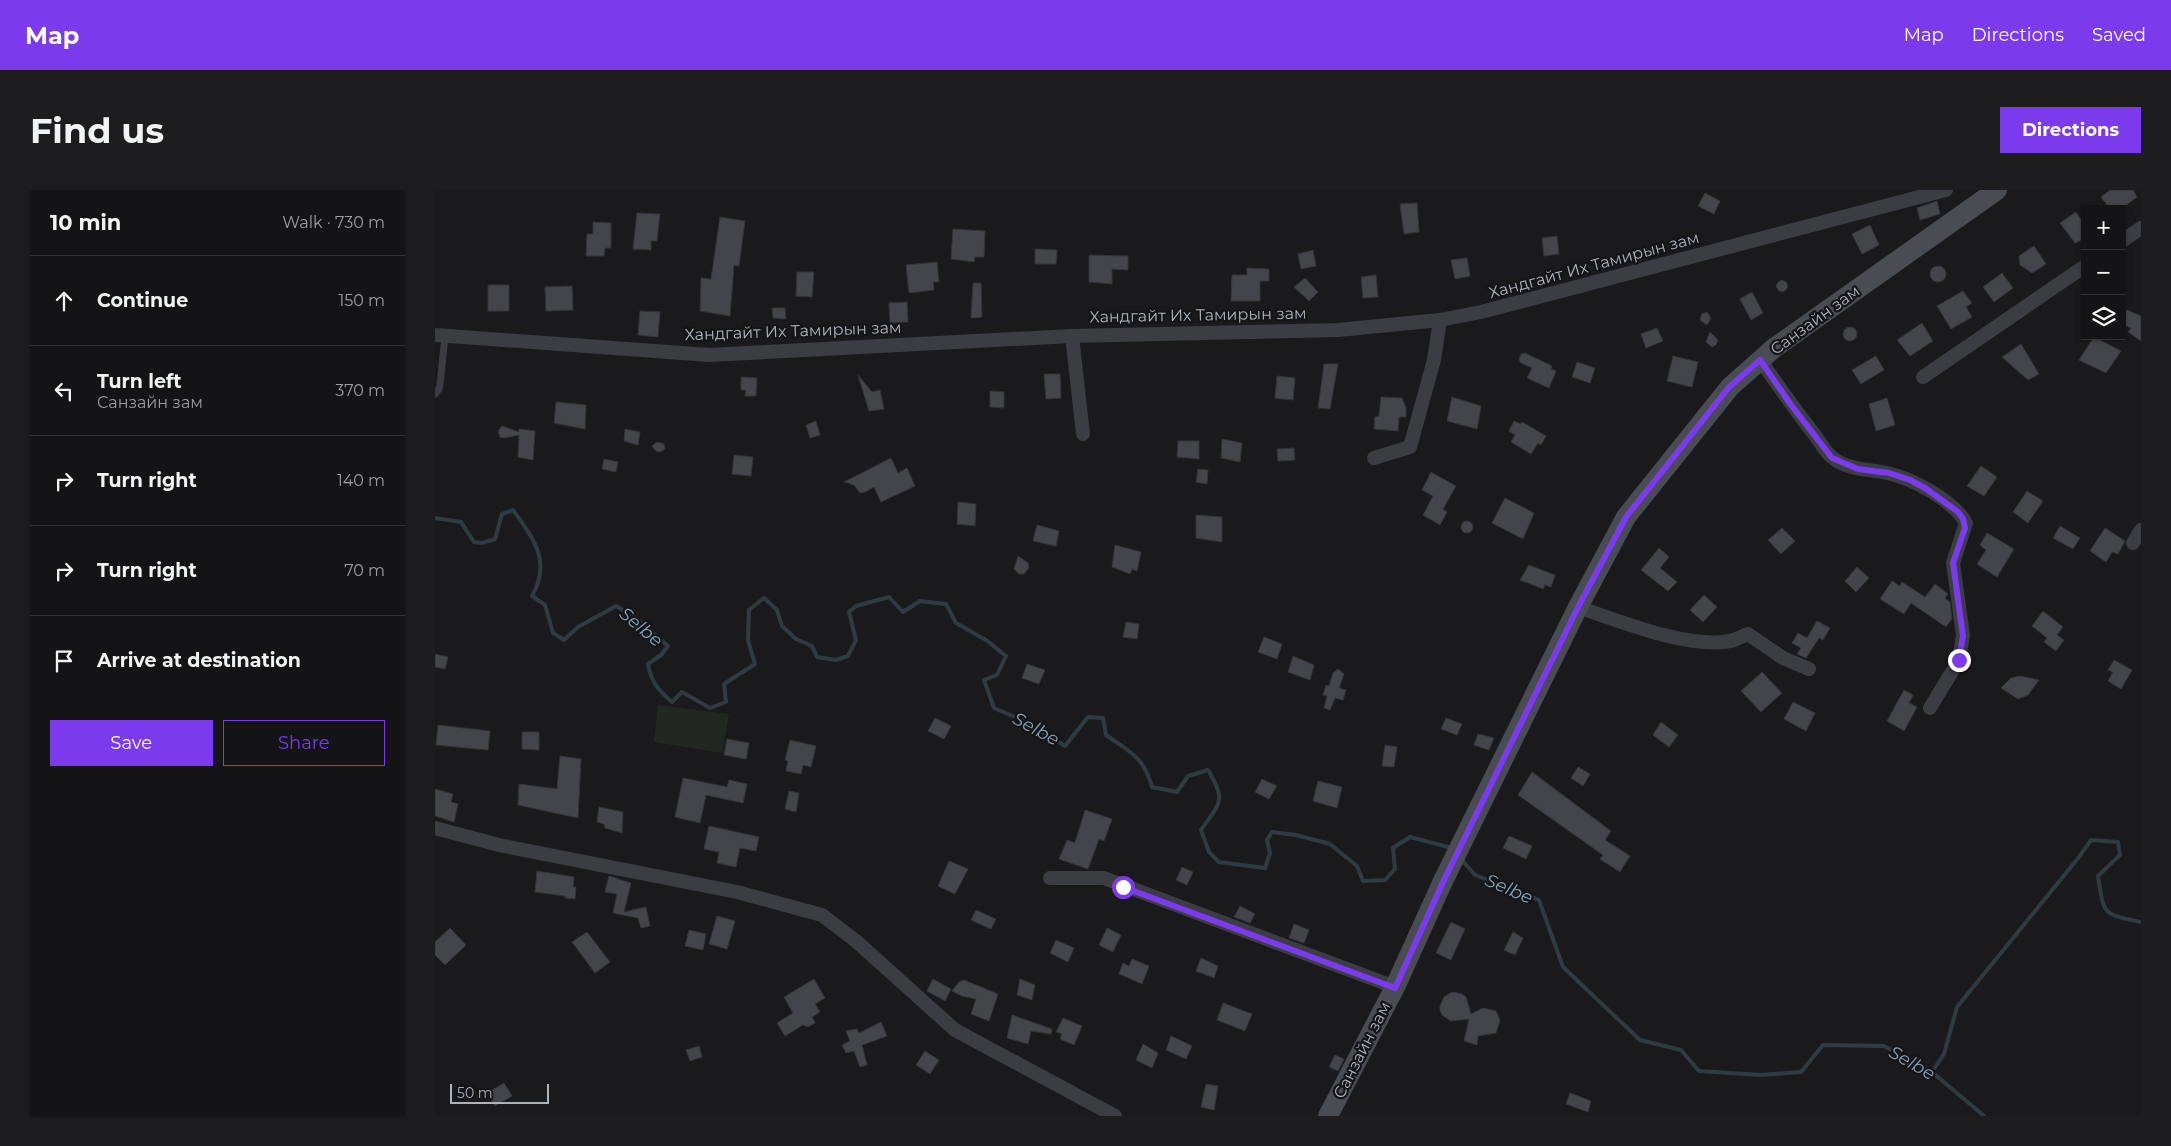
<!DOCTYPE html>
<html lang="en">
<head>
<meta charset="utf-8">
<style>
	:root { --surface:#141416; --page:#1d1d1f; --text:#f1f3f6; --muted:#9d9ea1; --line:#333335; --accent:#7c3aed }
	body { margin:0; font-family:Montserrat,sans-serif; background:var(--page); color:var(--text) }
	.controls { position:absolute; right:15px; top:15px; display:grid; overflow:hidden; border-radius:0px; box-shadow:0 1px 4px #0004 }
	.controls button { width:45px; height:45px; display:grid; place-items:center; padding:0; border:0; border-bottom:1px solid var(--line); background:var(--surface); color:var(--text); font:25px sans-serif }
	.scale { position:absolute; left:15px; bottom:12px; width:99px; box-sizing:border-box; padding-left:5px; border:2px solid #acb3bd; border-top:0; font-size:14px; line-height:18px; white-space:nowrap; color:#acb3bd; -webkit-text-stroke:4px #151518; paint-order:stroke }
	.stop { position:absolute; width:15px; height:15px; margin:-11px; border:4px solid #7c3aed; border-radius:50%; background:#fff }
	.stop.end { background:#7c3aed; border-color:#fff; box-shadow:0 1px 5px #0008 }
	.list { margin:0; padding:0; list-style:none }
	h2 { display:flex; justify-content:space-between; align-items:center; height:65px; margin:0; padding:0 20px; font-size:21px }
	h2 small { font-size:16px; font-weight:400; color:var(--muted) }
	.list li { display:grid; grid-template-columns:32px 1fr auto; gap:15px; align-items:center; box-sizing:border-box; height:90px; padding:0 20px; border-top:1px solid var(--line) }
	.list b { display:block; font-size:19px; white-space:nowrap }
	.list p { margin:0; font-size:16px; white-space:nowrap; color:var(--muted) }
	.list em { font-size:16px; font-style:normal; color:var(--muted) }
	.actions { display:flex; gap:10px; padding:15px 20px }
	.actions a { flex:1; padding:11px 0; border:1px solid var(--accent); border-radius:0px; text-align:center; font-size:18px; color:var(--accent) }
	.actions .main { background:var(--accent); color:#fff }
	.icon { flex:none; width:28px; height:28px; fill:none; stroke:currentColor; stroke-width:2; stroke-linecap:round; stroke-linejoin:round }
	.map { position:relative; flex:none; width:1706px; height:926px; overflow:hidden; border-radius:0px }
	header { display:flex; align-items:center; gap:30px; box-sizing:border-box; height:70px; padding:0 25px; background:var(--accent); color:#fff }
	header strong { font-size:24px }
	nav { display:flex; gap:28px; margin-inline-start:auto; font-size:18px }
	.intro { display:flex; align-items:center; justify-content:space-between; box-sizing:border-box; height:120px; padding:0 30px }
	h1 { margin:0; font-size:35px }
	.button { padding:12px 22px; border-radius:0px; background:var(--accent); color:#fff; font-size:18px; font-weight:700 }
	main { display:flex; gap:30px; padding:0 30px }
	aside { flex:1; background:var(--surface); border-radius:0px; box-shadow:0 1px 4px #0004 }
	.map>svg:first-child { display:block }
	.green { fill:#202820 }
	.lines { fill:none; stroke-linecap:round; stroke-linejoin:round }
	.stream { stroke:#2f3b42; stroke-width:4 }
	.building { fill:#44454a; stroke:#343539 }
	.service { stroke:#3b3d42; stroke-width:7 }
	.minor { stroke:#3b3d42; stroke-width:14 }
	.secondary { stroke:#494c52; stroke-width:20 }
	.route { stroke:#7c3aed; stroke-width:6 }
	.labels { text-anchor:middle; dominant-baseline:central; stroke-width:4.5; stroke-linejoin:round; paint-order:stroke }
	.street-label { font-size:16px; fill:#acb3bd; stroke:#151518 }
	.water-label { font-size:18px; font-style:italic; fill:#83a4b8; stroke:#151518 }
</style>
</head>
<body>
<header>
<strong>Map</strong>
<nav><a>Map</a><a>Directions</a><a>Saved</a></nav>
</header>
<div class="intro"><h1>Find us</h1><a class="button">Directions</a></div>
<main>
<aside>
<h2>10 min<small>Walk · 730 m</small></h2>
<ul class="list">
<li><svg class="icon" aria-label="ahead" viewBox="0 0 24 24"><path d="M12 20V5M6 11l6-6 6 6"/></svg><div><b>Continue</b></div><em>150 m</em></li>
<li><svg class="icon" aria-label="left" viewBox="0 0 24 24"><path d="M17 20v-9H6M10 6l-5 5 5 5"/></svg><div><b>Turn left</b><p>Санзайн зам</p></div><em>370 m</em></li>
<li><svg class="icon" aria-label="right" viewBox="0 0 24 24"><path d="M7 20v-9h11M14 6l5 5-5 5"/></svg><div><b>Turn right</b></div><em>140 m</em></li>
<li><svg class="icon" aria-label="right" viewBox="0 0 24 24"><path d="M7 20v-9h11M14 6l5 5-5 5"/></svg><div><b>Turn right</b></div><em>70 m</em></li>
<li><svg class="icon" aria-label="arrive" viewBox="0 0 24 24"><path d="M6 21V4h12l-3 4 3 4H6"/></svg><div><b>Arrive at destination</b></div></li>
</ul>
<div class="actions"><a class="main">Save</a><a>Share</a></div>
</aside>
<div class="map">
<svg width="1706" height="926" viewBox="0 0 1706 926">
	<rect width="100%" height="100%" fill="#1a1a1d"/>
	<polygon class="green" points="223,515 294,524 287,563 219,552"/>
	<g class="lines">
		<g class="stream">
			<path d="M0 328 26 332 39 352 47 353 60 349 67 324 78 320C98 348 117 371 97 406L110 415 118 443 129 450 143 437 181 416 202 429 233 456 226 465 213 474C216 492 224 501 237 512L247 502 275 518 291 512 289 494 320 474 313 450 314 420 329 408 342 420 347 436 361 449 377 456 382 467 401 470 413 466 421 450 414 422 421 416 454 407 468 422 485 411 511 414 521 433 551 450 571 466 562 485 549 490 559 518 589 531 630 556 653 527 668 528 671 545C695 562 709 567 717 597L742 602 753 586 773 580C792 611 785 613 766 640L774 662 784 672 830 678 835 663 832 650 837 642 861 645 895 654 922 676 928 691 950 690 960 679 958 658 975 647 1017 658"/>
			<polyline points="1026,669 1040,685 1104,710 1128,777 1205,850 1246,860 1264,881 1326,885 1366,882 1388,855 1449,856 1497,882 1549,926"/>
			<path d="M1497 882 1509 864 1522 817 1644 667 1656 650 1683 652 1685 665 1663 686C1669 725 1667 724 1706 732"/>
		</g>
	</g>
	<g class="building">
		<polygon points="1675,0 1698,0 1702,7 1686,19 1675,19 1666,7"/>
		<polygon points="1270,3 1285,11 1279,24 1263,16"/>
		<polygon points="1502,11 1505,24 1485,30 1482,18"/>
		<polygon points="982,13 984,42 969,44 965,14"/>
		<polygon points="1641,22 1650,36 1650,48 1640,53 1625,33"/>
		<polygon points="202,23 225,24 222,51 216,51 216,60 198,59"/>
		<polygon points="285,27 310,31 304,76 299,75 295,126 265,121 266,88 276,89"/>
		<polygon points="158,32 176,33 176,58 170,58 169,66 151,66 152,44 158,44"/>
		<polygon points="1435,35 1444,55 1427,64 1417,44"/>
		<polygon points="518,39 550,41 549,67 540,67 539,72 516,69"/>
		<polygon points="1122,46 1124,64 1109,66 1107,48"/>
		<polygon points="1599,56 1611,74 1597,83 1585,75 1584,66"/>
		<polygon points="600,59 622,60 621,74 600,74"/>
		<polygon points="878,60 881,76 866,79 863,64"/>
		<polygon points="654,65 693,66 693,80 677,79 677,94 654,92"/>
		<polygon points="1032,68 1035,86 1020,89 1016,70"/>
		<polygon points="502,72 504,92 498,92 499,100 474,103 471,75"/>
		<circle cx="1503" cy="84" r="8"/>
		<polygon points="812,78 834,79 834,91 825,91 825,111 796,111 797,85 812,85"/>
		<polygon points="362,82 379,82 377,107 361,106"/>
		<polygon points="1567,83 1578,98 1559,112 1548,97"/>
		<polygon points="941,85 943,107 928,108 926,87"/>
		<polygon points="870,88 883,102 874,111 859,97"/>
		<circle cx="1347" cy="96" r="5.5"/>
		<polygon points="538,93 546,93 547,127 536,128"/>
		<rect x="53" y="95" width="21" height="26"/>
		<polygon points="137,96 138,120 111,121 110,97"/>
		<polygon points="1528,101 1537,113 1531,117 1537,127 1516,139 1502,116"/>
		<polygon points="1317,102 1328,123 1316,130 1305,109"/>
		<polygon points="472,112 473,132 455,133 454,113"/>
		<polygon points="337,118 350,118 351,129 338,128"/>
		<polygon points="1687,118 1706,126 1706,151 1693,142 1696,138 1687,134"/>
		<polygon points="205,121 225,122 223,147 203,145"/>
		<polygon points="1272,122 1276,128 1272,135 1265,130 1267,124"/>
		<polygon points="1487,133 1498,151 1475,166 1462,150"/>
		<circle cx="1415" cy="144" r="7"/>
		<polygon points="1222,138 1228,151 1211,158 1206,144"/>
		<polygon points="1275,142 1283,150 1281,155 1277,157 1271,152"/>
		<polygon points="1659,147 1686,161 1671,183 1644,170"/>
		<polygon points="1586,154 1604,184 1593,190 1567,167"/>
		<polygon points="1090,163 1117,176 1116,179 1121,181 1114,198 1092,188 1097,178 1086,173 1084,169 1086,164"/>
		<polygon points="1238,166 1263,172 1257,197 1232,191"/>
		<polygon points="1441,166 1449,180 1426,194 1417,180"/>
		<polygon points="1142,172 1160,178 1155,193 1137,187"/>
		<polygon points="889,174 903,174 895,219 883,218"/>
		<polygon points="609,184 625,184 626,208 611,209"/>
		<polygon points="423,185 437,202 445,200 449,219 434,221"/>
		<polygon points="842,186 860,188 858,210 840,208"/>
		<polygon points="306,187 322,188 321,206 310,206 311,200 306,200"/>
		<polygon points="555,201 569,202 569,218 555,217"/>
		<polygon points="946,207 967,208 971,218 971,227 964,227 963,241 939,239 940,227 944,226"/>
		<polygon points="1017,207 1046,216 1042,239 1012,231"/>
		<polygon points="1452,208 1460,235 1441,241 1434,214"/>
		<polygon points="121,212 151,215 150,239 119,233"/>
		<polygon points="381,231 385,245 375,248 371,235"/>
		<polygon points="1079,231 1086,234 1087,232 1111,246 1106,255 1103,253 1096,264 1076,252 1080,245 1074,241"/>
		<polygon points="67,236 84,242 84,239 100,241 98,270 83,267 84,245 69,248 65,247 63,241"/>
		<polygon points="190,239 205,242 203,255 189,251"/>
		<polygon points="787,249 807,253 805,272 786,268"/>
		<polygon points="743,251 764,251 764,269 742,267"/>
		<polygon points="222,252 229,254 230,259 225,262 221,261 217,256"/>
		<polygon points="859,258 860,270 843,271 842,259"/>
		<polygon points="299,265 318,267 316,286 297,284"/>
		<polygon points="456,268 463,283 472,278 480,296 446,312 439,297 430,302 425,303 419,295 409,292"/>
		<polygon points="169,269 183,272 181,282 167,279"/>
		<polygon points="1546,276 1562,287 1549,306 1532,296"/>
		<polygon points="763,279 773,280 772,294 761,292"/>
		<polygon points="996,282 1021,296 1008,319 1012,322 1005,335 988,325 998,306 987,300"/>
		<polygon points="1592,301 1608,311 1593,333 1578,322"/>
		<polygon points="1070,308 1099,323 1088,349 1057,333"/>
		<polygon points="523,312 541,314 540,336 522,334"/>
		<polygon points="761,325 787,327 787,352 761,348"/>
		<circle cx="1032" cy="337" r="6"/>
		<polygon points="602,335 624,341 621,356 598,351"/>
		<polygon points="1625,336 1645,348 1638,359 1618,348"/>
		<polygon points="1347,338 1360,351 1346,364 1333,350"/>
		<polygon points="1670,338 1690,351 1683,364 1677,362 1671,372 1655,361"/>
		<polygon points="1552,343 1579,359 1562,387 1542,374 1551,360 1545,355"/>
		<polygon points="680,355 706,362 702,381 697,379 695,384 677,377"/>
		<polygon points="1224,358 1234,367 1225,378 1242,392 1233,401 1206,380"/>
		<polygon points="583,366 593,373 594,378 589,384 584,384 579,379"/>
		<polygon points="1094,375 1120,385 1116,397 1110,395 1108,399 1085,390"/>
		<polygon points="1422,377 1434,388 1421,402 1410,391"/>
		<polygon points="1457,391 1465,396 1467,392 1490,407 1500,394 1513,404 1510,408 1515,412 1517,429 1511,437 1476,413 1469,424 1445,409"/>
		<polygon points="1269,405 1282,417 1268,432 1255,420"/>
		<polygon points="1608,421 1628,437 1622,445 1629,450 1621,461 1609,452 1612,448 1597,436"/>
		<polygon points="1382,431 1395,438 1388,450 1384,448 1371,468 1362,464 1366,458 1357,453 1363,443 1372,448"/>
		<polygon points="691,432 704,434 702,449 688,447"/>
		<polygon points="829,447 847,454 842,469 823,462"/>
		<polygon points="0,464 13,467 10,479 0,477"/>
		<polygon points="858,466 879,475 875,490 853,482"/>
		<polygon points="1679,470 1697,480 1686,499 1673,491 1678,482 1673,480"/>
		<polygon points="592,474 610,480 604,494 587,488"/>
		<polygon points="903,479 909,484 904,498 911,500 908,510 900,508 895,520 889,518 892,506 888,505 891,495 894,496 898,483"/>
		<polygon points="1327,482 1347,503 1326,522 1306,501"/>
		<polygon points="1585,486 1604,490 1593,505 1583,509 1566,498 1576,488"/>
		<polygon points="1469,500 1478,505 1474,513 1482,517 1469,541 1452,531"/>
		<polygon points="1358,512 1380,523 1371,541 1349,529"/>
		<polygon points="500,528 516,536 509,549 493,541"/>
		<polygon points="1011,528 1027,534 1022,545 1006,539"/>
		<polygon points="1226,532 1243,545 1234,557 1218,545"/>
		<polygon points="3,535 55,541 53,560 1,555"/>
		<polygon points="87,542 104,542 104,560 87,559"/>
		<polygon points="1043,544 1059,548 1054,560 1039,555"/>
		<polygon points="292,549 314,553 311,569 289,565"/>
		<polygon points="355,550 381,556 376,577 368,575 366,584 351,581 353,571 350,570"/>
		<polygon points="950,555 962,557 959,577 947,576"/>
		<polygon points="125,566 146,569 143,628 83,615 84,594 122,599"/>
		<polygon points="1143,577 1155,584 1148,596 1136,588"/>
		<polygon points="1097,582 1176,641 1170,650 1195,666 1185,682 1165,669 1168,665 1083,605"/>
		<polygon points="248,588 292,597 294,590 312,594 308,613 271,605 265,633 240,627"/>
		<polygon points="827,589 842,596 834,609 820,602"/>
		<polygon points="883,591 907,597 902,618 878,611"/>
		<polygon points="0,599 18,604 16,612 23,614 19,632 0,626"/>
		<polygon points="354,601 364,603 361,622 350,619"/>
		<polygon points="164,617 188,622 187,643 170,638 169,634 162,632"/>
		<polygon points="650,620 677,629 669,651 664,649 653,679 624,669 632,650 640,653"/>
		<polygon points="274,636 324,647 321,661 305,658 301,677 282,673 284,662 269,659"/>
		<polygon points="1074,646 1097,656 1091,669 1068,658"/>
		<polygon points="514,671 533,679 520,704 503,696"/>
		<polygon points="747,677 758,682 752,695 741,690"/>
		<polygon points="102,681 139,687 138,697 141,697 140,709 130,708 130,706 100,702"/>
		<polygon points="174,686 196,693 189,722 211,717 215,736 206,738 203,728 178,723 182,704 170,702"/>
		<polygon points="805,716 820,724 815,733 799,727"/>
		<polygon points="541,720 561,729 556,739 536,730"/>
		<polygon points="282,726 300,731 292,759 274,754"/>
		<polygon points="1016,732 1030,739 1016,770 1001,763"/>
		<polygon points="859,734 874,740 869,753 854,748"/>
		<polygon points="15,738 31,755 10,775 0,765 0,752"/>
		<polygon points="672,738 686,745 678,762 664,755"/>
		<polygon points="254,740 271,744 268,760 250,756"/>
		<polygon points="152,742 175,772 160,783 137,752"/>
		<polygon points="1078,742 1088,748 1080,765 1069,760"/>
		<polygon points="621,750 639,758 633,772 615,763"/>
		<polygon points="766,768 783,776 779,788 761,781"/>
		<polygon points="697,769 714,776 707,794 684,784 688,773 694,776"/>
		<polygon points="379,789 390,808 380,814 385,822 377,827 380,833 373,837 368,835 350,846 342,833 358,823 349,807"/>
		<polygon points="498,789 516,799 510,811 492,801"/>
		<polygon points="585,789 600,795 597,810 582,805"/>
		<polygon points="529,790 563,804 554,831 536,824 541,809 527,806 517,801 524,792"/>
		<polygon points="1017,802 1027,804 1031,807 1036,824 1048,818 1061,821 1065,830 1061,843 1043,846 1042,855 1029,851 1034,829 1016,831 1008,826 1005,821 1005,816 1009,807"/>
		<polygon points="788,813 817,824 810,841 782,830"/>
		<polygon points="577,825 617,839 616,844 596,841 593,854 572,848"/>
		<polygon points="628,828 647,836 639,855 625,849 627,844 621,842"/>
		<polygon points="446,832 452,846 427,855 432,875 425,877 419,861 411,863 407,855 415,851 411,841 422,839 424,843"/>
		<polygon points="736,846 757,856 751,869 731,860"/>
		<polygon points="708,854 723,863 717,878 701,870"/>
		<polygon points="264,856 267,867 255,871 251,860"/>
		<polygon points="490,861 504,870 495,884 481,875"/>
		<polygon points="900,865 909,869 903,881 894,877"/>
		<polygon points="69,893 77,906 60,916 52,903"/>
		<polygon points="771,894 783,896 779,920 766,917"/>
		<polygon points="1135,903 1156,911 1153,922 1131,914"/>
	</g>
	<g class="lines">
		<polyline class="service" points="0,204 4,199 5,195 10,146"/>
		<g class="minor">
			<polyline points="1687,51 1706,38"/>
			<polyline points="0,145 274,165 637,146 903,140 1005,130 1046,122 1511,0"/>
			<polyline points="637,146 648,244"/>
			<path d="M1325 170C1343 195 1360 220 1379 244 1385 252 1390 262 1398 268 1413 280 1434 279 1452 283 1477 288 1519 311 1531 333L1518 373 1528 445 1524 470 1495 518"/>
			<polyline points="1488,187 1650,76"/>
			<polyline points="939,268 975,257 999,170 1005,130"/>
			<polyline points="1698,353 1706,340"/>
			<path d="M1143 417C1184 431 1253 459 1295 451 1301 450 1307 446 1313 444L1348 468 1374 479"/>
			<polyline points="0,638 64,655 302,702 387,725 421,751 520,840 680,926"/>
			<polyline points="615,688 669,688 960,797"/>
		</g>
		<polyline class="secondary" points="893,926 960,797 1008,691 1143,417 1191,327 1295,197 1339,158 1562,0"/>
	</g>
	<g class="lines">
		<polyline class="route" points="688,697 960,798 1008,692 1143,417 1191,327 1294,197 1325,170 1356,215 1397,268 1423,279 1454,283 1475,290 1490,298 1523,322 1528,329 1530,338 1518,373 1528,446 1524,470"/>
	</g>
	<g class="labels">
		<g class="street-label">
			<text transform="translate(1159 75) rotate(-15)">Хандгайт Их Тамирын зам</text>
			<text transform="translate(763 125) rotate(-1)">Хандгайт Их Тамирын зам</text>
			<text transform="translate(1380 130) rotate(-36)">Санзайн зам</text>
			<text transform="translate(358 141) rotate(-2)">Хандгайт Их Тамирын зам</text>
			<text transform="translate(927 860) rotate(-63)">Санзайн зам</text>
		</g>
		<g class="water-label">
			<text transform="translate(206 437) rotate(40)">Selbe</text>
			<text transform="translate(601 539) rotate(28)">Selbe</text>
			<text transform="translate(1074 699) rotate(23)">Selbe</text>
			<text transform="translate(1477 873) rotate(30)">Selbe</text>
		</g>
	</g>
</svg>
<div class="controls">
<button>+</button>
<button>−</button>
<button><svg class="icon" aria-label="layers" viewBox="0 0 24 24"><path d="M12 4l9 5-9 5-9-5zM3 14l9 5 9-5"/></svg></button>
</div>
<div class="scale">50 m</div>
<div class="stop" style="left:688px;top:697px"></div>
<div class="stop end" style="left:1524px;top:470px"></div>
</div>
</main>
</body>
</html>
